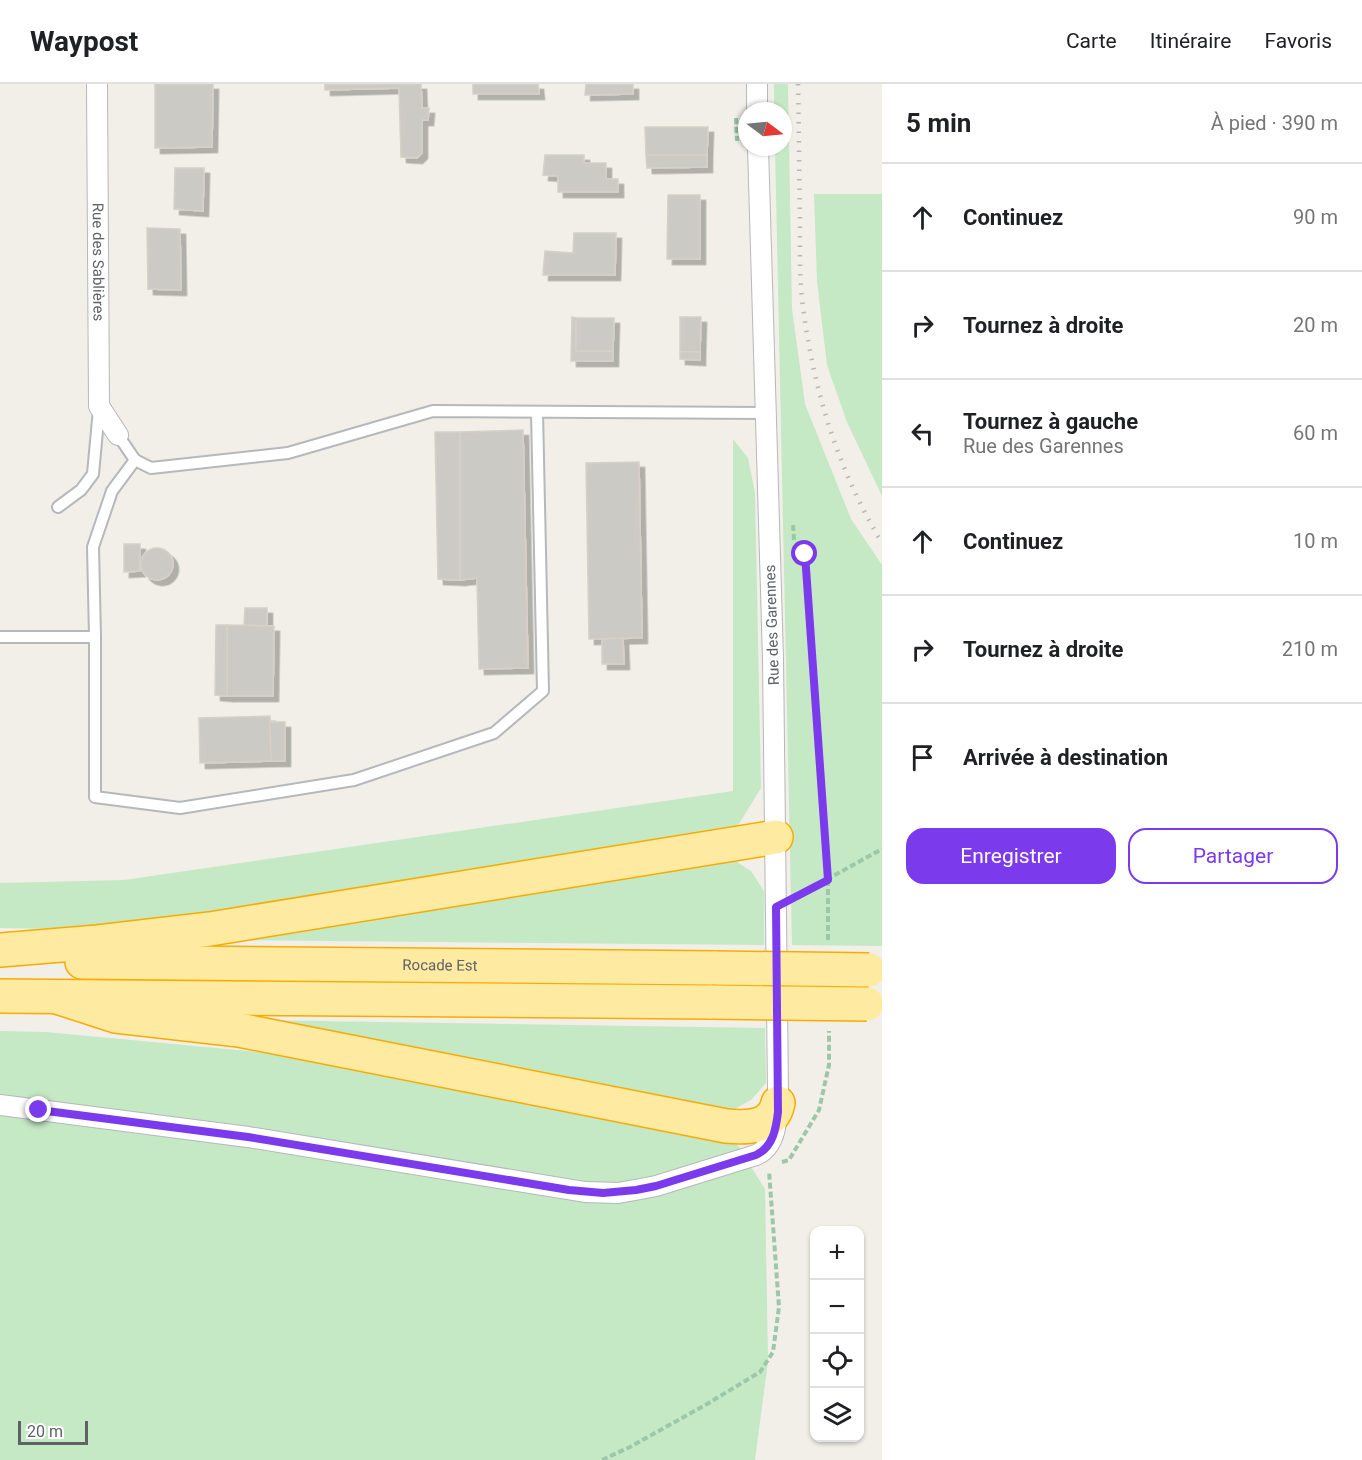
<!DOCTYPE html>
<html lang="fr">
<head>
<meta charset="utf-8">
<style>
	:root { --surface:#fff; --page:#f6f6f6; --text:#202124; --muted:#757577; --line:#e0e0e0; --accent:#7c3aed }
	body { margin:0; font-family:Roboto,sans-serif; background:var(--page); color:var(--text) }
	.controls { position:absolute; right:18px; bottom:18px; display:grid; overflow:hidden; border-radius:12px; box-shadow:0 2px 4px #0004 }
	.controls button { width:54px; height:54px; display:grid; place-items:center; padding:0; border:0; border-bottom:2px solid var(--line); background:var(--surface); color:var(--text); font:30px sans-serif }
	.compass { position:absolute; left:738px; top:18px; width:54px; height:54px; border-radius:50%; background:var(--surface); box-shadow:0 2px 4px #0004; rotate:106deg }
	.scale { position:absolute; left:18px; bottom:15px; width:70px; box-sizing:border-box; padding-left:6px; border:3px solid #5f6368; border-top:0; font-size:16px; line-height:21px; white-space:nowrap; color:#5f6368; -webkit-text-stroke:4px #fff; paint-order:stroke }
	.stop { position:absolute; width:18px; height:18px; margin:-14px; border:4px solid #7c3aed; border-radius:50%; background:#fff }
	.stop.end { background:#7c3aed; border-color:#fff; box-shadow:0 2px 6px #0008 }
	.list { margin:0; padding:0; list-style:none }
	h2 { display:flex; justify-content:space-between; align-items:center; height:78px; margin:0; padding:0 24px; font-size:26px }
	h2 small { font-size:20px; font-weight:400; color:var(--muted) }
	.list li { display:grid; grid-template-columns:39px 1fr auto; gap:18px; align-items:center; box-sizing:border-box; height:108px; padding:0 24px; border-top:2px solid var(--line) }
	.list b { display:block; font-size:22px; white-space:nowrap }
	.list p { margin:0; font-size:20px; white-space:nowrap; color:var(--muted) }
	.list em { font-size:20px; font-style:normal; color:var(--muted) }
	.actions { display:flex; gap:12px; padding:18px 24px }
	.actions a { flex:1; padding:14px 0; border:2px solid var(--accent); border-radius:18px; text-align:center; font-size:21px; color:var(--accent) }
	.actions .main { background:var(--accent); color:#fff }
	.icon { flex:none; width:33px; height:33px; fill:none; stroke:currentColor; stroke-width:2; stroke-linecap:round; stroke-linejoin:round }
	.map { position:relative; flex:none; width:882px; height:1376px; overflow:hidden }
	header { display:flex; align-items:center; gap:36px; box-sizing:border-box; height:84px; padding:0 30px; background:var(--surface); border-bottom:2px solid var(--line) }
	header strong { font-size:28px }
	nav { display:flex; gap:33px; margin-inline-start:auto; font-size:21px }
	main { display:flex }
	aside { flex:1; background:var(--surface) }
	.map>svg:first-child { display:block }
	.green { fill:#c5e8c5 }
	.building { fill:#cccac5; stroke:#d6d1c6; stroke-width:1.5; filter:url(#shadow) }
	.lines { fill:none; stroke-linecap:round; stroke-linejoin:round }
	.service-casing { stroke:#b5b8bc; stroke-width:14 }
	.minor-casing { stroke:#b5b8bc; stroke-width:22 }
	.trunk-casing { stroke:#f9ab00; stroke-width:36 }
	.path { stroke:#9cc7a9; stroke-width:4; stroke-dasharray:6 3; stroke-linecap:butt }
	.service { stroke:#fff; stroke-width:10 }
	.minor { stroke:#fff; stroke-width:20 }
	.trunk { stroke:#feeaa1; stroke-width:33 }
	.rail { stroke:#b6b7b8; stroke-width:4.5; stroke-dasharray:1.5 8; stroke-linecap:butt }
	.trunk-bridge-casing { stroke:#f9ab00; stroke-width:36; stroke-linecap:butt }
	.trunk-bridge { stroke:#feeaa1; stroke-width:33 }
	.route { stroke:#7c3aed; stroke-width:8 }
	.labels { text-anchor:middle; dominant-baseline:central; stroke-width:4.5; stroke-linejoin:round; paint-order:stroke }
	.street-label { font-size:15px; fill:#5f6368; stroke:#fff }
</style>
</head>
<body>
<header>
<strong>Waypost</strong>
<nav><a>Carte</a><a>Itinéraire</a><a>Favoris</a></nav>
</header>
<main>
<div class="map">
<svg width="882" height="1376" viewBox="0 0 882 1376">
	<defs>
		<filter id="shadow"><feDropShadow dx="5.5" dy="5.5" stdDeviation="0" flood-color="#0004"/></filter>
	</defs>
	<rect width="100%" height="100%" fill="#f1efe8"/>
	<g class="green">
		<polygon points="774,0 788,0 792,225 805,320 851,435 882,481 882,862 792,861 775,63 783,63 783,27 774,27"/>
		<polygon points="814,110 882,110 882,412 847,338 827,281 817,197"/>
		<polygon points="733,355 748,374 755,409 761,704 739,740 715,756 204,830 55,845 0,844 0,799 124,796 733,707"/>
		<polygon points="729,773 751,787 764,807 764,861 214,856"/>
		<polygon points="253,936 765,944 766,999 751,1016 727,1029"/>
		<polygon points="0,947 46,948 268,969 737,1060 765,1105 768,1277 755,1376 0,1376"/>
	</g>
	<g class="building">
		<polygon points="155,0 213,0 212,63 155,64"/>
		<polygon points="325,0 421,0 422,24 429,24 428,36 422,36 422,69 417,74 401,73 399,4 325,6"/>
		<polygon points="473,0 538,0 539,10 473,10"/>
		<polygon points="586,0 633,0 633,10 585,11"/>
		<polygon points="645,43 708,43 707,71 646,71"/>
		<polygon points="545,71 584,71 584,79 606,79 606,95 618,95 618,108 558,108 558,92 543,91"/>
		<polygon points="646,71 707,71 707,83 647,84"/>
		<polygon points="175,84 204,84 203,127 174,125"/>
		<polygon points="668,111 700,111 700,175 667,175"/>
		<polygon points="147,144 180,145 181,206 148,205"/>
		<polygon points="574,149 616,149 615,191 543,191 545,167 573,169"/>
		<polygon points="572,233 576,234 576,267 613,267 613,277 571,277"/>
		<polygon points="680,233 701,233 700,268 680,268"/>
		<polygon points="576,234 614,234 613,267 576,267"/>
		<polygon points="680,268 700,268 700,276 680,275"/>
		<polygon points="523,346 528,584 479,585 477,494 460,496 460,348"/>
		<polygon points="435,348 460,348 460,496 438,495"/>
		<polygon points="639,378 642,554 589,555 586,379"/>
		<polygon points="124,460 140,460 140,487 124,488"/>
		<circle cx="157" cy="480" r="16"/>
		<polygon points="245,524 267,524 267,542 244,541"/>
		<polygon points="216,541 227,541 227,612 215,611"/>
		<polygon points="227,541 274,542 273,612 227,612"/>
		<polygon points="623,554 624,580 602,580 602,555"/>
		<polygon points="270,632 271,677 200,679 199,634"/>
		<polygon points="270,638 285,638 285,677 271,677"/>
	</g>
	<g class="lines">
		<defs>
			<g id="service">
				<polyline points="118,351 135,376 151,384 288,369 433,327 766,329"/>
				<polyline points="135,376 112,407 93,463 95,553 95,713 180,724 354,696 494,649 543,607 537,328"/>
				<polyline points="58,423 81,406 93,390 99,325"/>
				<polyline points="0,553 95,553"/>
			</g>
			<g id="minor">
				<path id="s1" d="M97 0 99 322 118 351"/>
				<polyline points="757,0 757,27"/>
				<path d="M0 1021 248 1053 585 1108 618 1109 635 1106 656 1102 756 1071C779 1061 777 1028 778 1007L773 575 758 63"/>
			</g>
			<g id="trunk">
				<polyline points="0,866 98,858 210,845 776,753"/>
				<path id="s2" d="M82 878 716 884"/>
				<polyline points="0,912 712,918"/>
				<path d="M57 913 116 932 239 946 726 1042C747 1044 773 1044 778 1019"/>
			</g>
		</defs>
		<use href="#service" class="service-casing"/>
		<use href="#minor" class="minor-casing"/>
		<use href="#trunk" class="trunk-casing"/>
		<g class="path">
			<polyline points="736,34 737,57"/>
			<polyline points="793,441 794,456 805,469 811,568 828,784 828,859"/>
			<polyline points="795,813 882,765"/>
			<polyline points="782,1078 789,1076 819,1026 829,981 829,947"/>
			<polyline points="602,1376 630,1363 707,1320 760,1288 773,1268 779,1223 769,1087"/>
		</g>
		<use href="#service" class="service"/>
		<use href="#minor" class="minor"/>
		<use href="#trunk" class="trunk"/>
		<path class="rail" d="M798 0C799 44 799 88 800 132 800 162 799 193 803 223 814 308 838 386 882 459"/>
		<defs>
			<g id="trunk-bridge">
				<polyline points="716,884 869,886"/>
				<polyline points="712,918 867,920"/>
			</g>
		</defs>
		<use href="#trunk-bridge" class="trunk-bridge-casing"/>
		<use href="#trunk-bridge" class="trunk-bridge"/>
	</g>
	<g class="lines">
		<path class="route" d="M39 1026 248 1053 569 1106 603 1109 636 1106 656 1102 756 1071C773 1063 776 1045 778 1028L776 823 828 796 805 470"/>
	</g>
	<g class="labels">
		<g class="street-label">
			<text stroke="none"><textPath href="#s1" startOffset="178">Rue des Sablières</textPath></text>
			<text transform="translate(772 541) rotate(-92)">Rue des Garennes</text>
			<text stroke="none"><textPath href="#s2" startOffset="358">Rocade Est</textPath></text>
		</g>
	</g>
</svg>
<div class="controls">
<button>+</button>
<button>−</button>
<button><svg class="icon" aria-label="locate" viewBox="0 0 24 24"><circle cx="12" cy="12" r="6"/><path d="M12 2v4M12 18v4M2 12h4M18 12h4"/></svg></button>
<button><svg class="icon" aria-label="layers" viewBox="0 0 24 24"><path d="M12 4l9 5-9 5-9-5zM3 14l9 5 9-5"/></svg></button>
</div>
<svg class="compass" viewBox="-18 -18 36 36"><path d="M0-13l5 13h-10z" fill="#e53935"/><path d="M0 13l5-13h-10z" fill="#757577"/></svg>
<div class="scale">20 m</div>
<div class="stop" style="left:805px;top:470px"></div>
<div class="stop end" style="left:39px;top:1026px"></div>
</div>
<aside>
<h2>5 min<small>À pied · 390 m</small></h2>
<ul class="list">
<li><svg class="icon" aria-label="ahead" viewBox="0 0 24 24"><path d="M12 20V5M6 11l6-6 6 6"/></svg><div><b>Continuez</b></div><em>90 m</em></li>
<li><svg class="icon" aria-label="right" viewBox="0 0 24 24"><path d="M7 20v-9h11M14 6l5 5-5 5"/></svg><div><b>Tournez à droite</b></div><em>20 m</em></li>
<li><svg class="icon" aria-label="left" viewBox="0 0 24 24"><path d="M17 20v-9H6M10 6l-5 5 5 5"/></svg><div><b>Tournez à gauche</b><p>Rue des Garennes</p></div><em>60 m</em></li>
<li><svg class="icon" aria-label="ahead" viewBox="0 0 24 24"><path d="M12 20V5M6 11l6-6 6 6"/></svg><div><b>Continuez</b></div><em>10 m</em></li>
<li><svg class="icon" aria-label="right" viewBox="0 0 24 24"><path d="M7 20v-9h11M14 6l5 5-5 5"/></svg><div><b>Tournez à droite</b></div><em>210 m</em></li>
<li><svg class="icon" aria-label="arrive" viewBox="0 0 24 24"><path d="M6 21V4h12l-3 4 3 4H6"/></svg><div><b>Arrivée à destination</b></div></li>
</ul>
<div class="actions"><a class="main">Enregistrer</a><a>Partager</a></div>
</aside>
</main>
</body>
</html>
